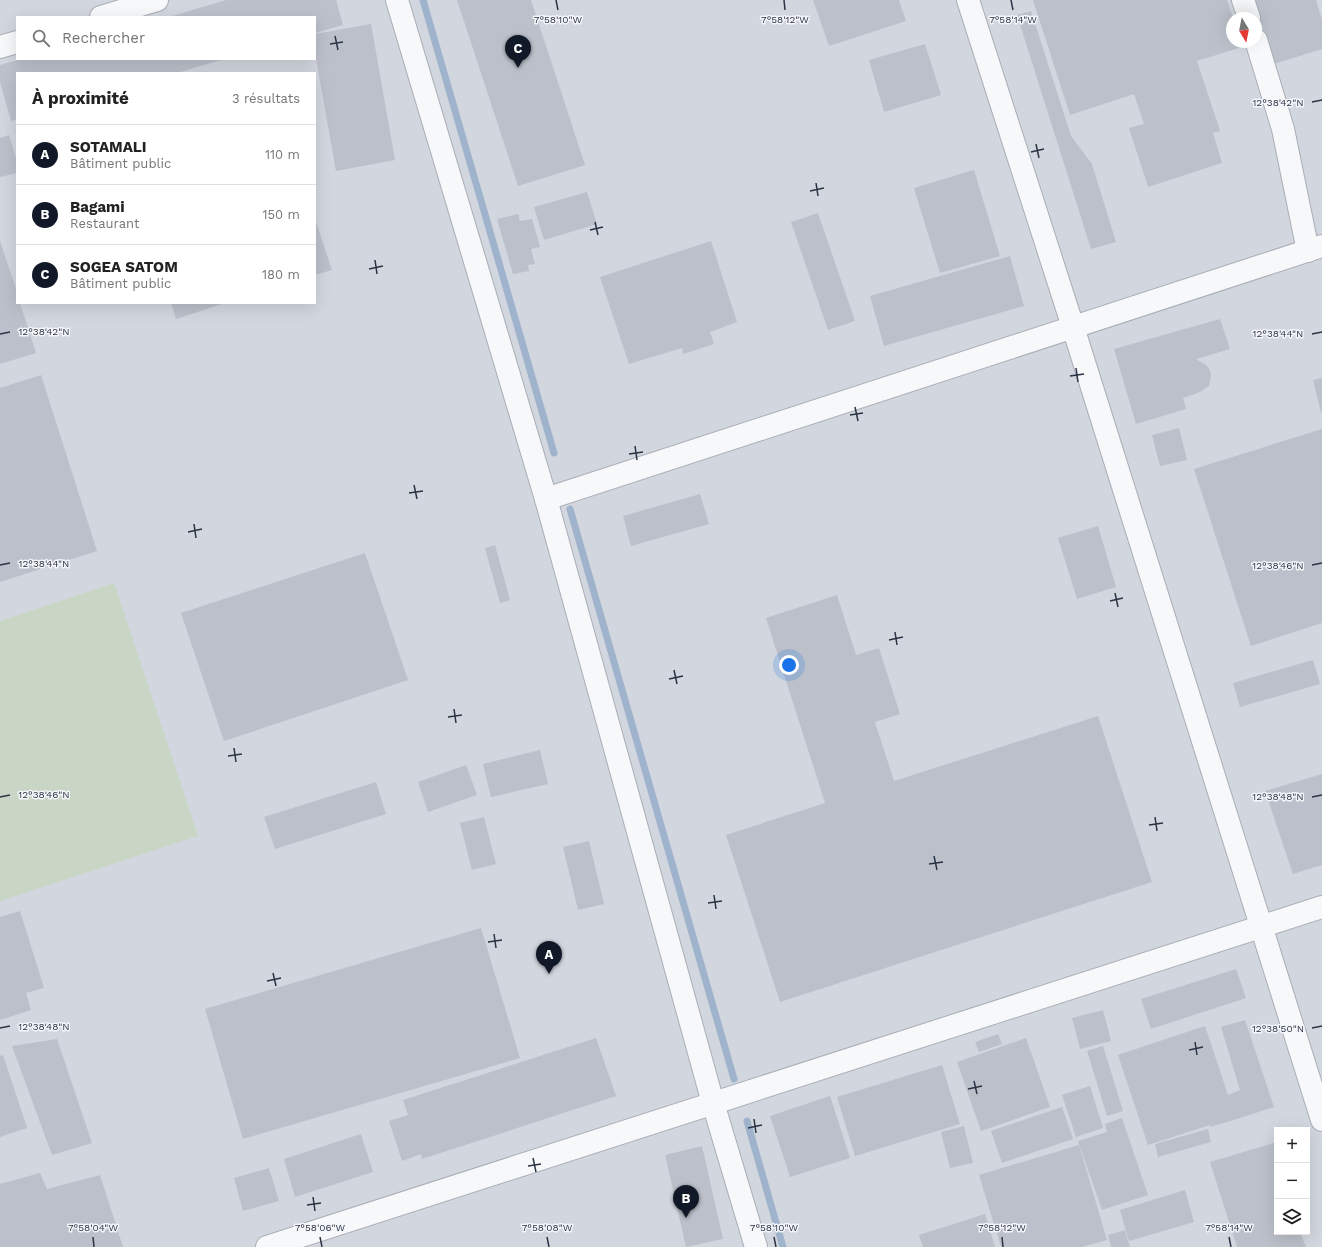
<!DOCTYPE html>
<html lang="fr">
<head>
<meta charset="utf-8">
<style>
	:root { --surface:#fff; --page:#f6f6f6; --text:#222; --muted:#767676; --line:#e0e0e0; --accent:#111827 }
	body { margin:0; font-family:"Work Sans",sans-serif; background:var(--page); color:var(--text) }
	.controls { position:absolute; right:12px; bottom:12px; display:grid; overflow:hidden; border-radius:0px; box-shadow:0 4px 16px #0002 }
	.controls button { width:36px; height:36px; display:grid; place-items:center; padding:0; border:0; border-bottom:1px solid var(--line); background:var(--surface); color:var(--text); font:20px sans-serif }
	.compass { position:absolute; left:1226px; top:12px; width:36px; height:36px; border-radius:50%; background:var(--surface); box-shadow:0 4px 16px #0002; rotate:170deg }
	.you { position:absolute; left:789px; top:665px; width:14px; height:14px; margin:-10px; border:3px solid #fff; border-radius:50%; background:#1a73e8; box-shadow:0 0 0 6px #1a73e833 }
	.badge { display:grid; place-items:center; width:26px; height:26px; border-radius:50%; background:var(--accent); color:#fff; font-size:13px; font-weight:700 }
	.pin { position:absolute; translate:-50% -33px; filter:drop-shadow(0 1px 2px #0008) }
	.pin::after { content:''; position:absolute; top:21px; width:14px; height:12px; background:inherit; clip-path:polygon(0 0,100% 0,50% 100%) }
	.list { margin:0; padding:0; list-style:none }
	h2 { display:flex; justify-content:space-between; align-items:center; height:52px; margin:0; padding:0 16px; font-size:17px }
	h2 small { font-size:13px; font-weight:400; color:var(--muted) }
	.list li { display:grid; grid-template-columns:26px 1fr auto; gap:12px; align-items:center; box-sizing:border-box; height:60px; padding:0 16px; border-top:1px solid var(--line) }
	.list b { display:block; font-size:15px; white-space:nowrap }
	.list p { margin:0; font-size:13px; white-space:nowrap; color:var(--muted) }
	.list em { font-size:13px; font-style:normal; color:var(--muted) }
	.icon { flex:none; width:22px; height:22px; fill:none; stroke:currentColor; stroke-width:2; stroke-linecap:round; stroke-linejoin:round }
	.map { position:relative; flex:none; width:1322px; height:1247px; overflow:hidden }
	.search { position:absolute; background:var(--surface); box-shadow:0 4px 16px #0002; left:16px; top:16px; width:300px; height:44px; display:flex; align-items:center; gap:10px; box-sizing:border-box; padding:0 14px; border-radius:0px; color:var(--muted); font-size:15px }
	.panel { position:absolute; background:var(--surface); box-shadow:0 4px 16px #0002; left:16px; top:72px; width:300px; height:232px; border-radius:0px }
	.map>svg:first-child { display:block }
	.built { fill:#d2d6de; fill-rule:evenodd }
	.green { fill:#c9d6c5 }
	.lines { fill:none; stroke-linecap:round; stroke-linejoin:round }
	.stream { stroke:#9fb4cc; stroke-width:7 }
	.building { fill:#bbc0ca }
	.minor-casing { stroke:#a9aeb7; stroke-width:24 }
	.minor { stroke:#f7f8fa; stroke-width:22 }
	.ticks { fill:none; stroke:#2b3445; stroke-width:1.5 }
	.ticks-label { font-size:10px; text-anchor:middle; fill:#2b3445; stroke:#f4f6f9; stroke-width:3; stroke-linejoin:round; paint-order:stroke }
</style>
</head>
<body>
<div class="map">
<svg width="1322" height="1247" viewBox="0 0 1322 1247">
	<rect width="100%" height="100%" fill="#e4e7ec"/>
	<path class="built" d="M0 0H1322V1247H0ZM17 17H315V59H17ZM1232 18H1256V42H1232ZM17 73H315V303H17ZM1277 1130H1307V1232H1277Z"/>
	<polygon class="green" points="114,583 198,836 0,901 0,621"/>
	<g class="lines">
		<g class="stream">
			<polyline points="423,0 554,453"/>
			<polyline points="570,509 734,1079"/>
			<polyline points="747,1121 783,1247"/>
		</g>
	</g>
	<g class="building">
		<polygon points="226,0 336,0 343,25 315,33 315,17 169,17"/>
		<polygon points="457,0 531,0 585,165 518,186"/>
		<polygon points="813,0 899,0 906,21 829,46"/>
		<polygon points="1033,0 1227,0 1233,18 1232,42 1241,42 1242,47 1197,61 1220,131 1213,133 1222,163 1148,187 1129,128 1144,124 1134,94 1070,115"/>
		<polygon points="1254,0 1316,0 1322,20 1322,49 1274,64"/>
		<polygon points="1031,11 1071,136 1092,164 1116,242 1091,249 1017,15"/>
		<polygon points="371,24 395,160 336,171 315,53 315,34"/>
		<polygon points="925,44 941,95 884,112 869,60"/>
		<polygon points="22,59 224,59 177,73 17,73 17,119 11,121 0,82 0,65"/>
		<polygon points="9,135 17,162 17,173 0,177 0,138"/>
		<polygon points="974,170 1000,256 940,273 914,188"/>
		<polygon points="587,192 597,224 544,240 534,207"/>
		<polygon points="818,213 855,321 828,330 791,222"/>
		<polygon points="518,214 520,221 532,219 540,247 531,249 535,264 528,265 529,271 513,274 497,219"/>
		<polygon points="315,219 332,270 315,275"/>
		<polygon points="0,241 17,292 17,303 20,303 36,353 0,364"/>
		<polygon points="711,241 737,322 710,332 714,344 683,354 682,348 629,364 600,277"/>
		<polygon points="1010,256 1024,306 884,346 870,296"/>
		<polygon points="171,303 225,303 176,319"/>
		<polygon points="1220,319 1230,349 1196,359 1206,365 1210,370 1211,375 1209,386 1200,392 1183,398 1186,409 1136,424 1114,349"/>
		<polygon points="41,375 97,551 0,582 0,388"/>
		<polygon points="1322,378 1322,412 1321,412 1313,380"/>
		<polygon points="1179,428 1187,460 1160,466 1152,435"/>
		<polygon points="1322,429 1322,623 1251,646 1194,469"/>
		<polygon points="700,494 709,524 631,546 623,516"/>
		<polygon points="1098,526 1116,587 1077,599 1058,538"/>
		<polygon points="495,545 510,600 500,603 485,548"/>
		<polygon points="365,553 408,680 224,741 181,613"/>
		<polygon points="837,595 856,655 879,648 900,714 875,722 894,781 1098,716 1152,882 780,1002 726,835 825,803 766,618"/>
		<polygon points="1313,660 1320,684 1240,707 1233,683"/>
		<polygon points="540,750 548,784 491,797 483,764"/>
		<polygon points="466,765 477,795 428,812 418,782"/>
		<polygon points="1322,774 1322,865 1293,874 1265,791"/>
		<polygon points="376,782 386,814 275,849 264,817"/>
		<polygon points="484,817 496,864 472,870 460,823"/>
		<polygon points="589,841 604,904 578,910 563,847"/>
		<polygon points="20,911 44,988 26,993 31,1010 0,1020 0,917"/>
		<polygon points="481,928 520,1058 243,1139 205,1009"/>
		<polygon points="1236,969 1246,998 1151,1029 1141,999"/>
		<polygon points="1103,1010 1111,1041 1080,1049 1072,1018"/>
		<polygon points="1245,1020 1274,1107 1211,1127 1210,1125 1148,1145 1118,1055 1205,1026 1228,1095 1240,1090 1221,1027"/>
		<polygon points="998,1034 1002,1044 979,1052 975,1042"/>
		<polygon points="596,1038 616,1096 422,1159 421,1154 402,1161 389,1121 408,1115 403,1100"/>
		<polygon points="1026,1038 1050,1107 981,1131 957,1062"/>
		<polygon points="57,1039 92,1143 52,1155 12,1046"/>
		<polygon points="1103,1046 1123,1111 1107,1116 1087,1051"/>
		<polygon points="3,1055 27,1128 0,1137 0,1056"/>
		<polygon points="942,1065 960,1124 855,1156 837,1097"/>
		<polygon points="1090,1086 1103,1128 1076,1137 1062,1095"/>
		<polygon points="830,1096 850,1158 790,1177 770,1116"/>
		<polygon points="1062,1107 1073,1139 1002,1163 991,1131"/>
		<polygon points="1122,1118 1148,1195 1102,1210 1078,1141 1107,1132 1105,1124"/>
		<polygon points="964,1126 973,1163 950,1168 941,1132"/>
		<polygon points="1208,1129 1211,1142 1158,1157 1155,1144"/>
		<polygon points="361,1134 373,1172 295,1197 284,1159"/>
		<polygon points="1277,1142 1277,1232 1300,1232 1306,1247 1237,1247 1210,1162"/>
		<polygon points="1079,1145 1107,1240 1082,1247 1001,1247 979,1175"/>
		<polygon points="702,1146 723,1239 686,1247 665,1155"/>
		<polygon points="269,1168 279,1201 243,1211 234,1178"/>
		<polygon points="40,1173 47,1189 100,1175 123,1247 0,1247 0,1184"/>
		<polygon points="1185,1190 1194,1222 1129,1241 1120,1210"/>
		<polygon points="985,1214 995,1247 923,1247 919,1235"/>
		<polygon points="1125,1230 1130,1247 1111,1247 1108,1235"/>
	</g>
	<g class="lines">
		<defs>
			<g id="minor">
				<polyline points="397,0 546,499 713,1103 756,1247"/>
				<polyline points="968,0 1073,327 1322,1120"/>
				<polyline points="1243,0 1249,18"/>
				<polyline points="101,17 157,0"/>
				<polyline points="1256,40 1283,129 1308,251"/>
				<polyline points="0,47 17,42"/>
				<polyline points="546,499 1322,246"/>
				<polyline points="267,1247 1322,907"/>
			</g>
		</defs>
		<use href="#minor" class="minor-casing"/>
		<use href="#minor" class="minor"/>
	</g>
	<path class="ticks" d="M556 0 558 10M784 0 785 10M1011 0 1013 10M335 36 338 50M330 44 343 42M1312 102 1322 100M1036 144 1039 158M1031 152 1044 149M816 183 818 196M810 191 824 188M595 222 598 235M590 230 603 227M375 260 377 274M369 269 383 266M0 334 10 332M1312 334 1322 332M1076 368 1078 382M1070 376 1084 374M855 407 858 421M850 415 863 413M635 446 637 460M629 454 643 452M414 485 417 499M409 493 423 491M194 524 196 538M188 532 202 529M0 565 10 563M1312 565 1322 563M1115 593 1118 607M1110 601 1123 598M895 632 897 645M889 640 903 637M674 670 677 684M669 679 683 676M454 709 456 723M448 717 462 715M234 748 236 762M228 756 242 754M0 797 10 795M1312 797 1322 795M1155 817 1157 831M1149 825 1163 823M934 856 937 870M929 864 943 862M714 895 716 909M708 903 722 901M494 934 496 948M488 942 502 940M273 973 276 986M267 981 281 978M0 1028 10 1026M1312 1028 1322 1026M1195 1042 1197 1055M1189 1050 1203 1047M974 1081 977 1094M968 1089 982 1086M754 1119 756 1133M748 1128 762 1125M533 1158 536 1172M528 1166 541 1164M313 1197 315 1211M307 1205 321 1203M93 1237 94 1247M320 1237 322 1247M547 1237 549 1247M774 1237 776 1247M1002 1237 1003 1247M1229 1237 1231 1247"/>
	<g class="ticks-label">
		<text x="558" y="23">7°58'10"W</text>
		<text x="785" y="23">7°58'12"W</text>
		<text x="1013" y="23">7°58'14"W</text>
		<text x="1278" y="106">12°38'42"N</text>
		<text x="44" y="335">12°38'42"N</text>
		<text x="1278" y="337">12°38'44"N</text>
		<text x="44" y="567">12°38'44"N</text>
		<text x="1278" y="569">12°38'46"N</text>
		<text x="44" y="798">12°38'46"N</text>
		<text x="1278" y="800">12°38'48"N</text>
		<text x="44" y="1030">12°38'48"N</text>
		<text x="1278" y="1032">12°38'50"N</text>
		<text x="93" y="1231">7°58'04"W</text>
		<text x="320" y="1231">7°58'06"W</text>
		<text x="547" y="1231">7°58'08"W</text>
		<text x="774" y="1231">7°58'10"W</text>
		<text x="1002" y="1231">7°58'12"W</text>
		<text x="1229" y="1231">7°58'14"W</text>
	</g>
</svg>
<div class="controls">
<button>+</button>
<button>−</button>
<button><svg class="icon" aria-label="layers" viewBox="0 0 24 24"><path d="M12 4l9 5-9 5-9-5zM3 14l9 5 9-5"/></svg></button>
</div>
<svg class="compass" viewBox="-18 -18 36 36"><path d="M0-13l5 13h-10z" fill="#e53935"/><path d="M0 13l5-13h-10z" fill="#767676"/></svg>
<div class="you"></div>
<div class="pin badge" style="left:549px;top:974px">A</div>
<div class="pin badge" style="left:686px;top:1218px">B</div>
<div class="pin badge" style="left:518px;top:68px">C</div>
<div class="search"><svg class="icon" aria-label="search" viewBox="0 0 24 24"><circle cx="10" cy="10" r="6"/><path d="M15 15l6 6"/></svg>Rechercher</div>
<section class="panel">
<h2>À proximité<small>3 résultats</small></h2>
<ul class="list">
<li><span class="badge">A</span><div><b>SOTAMALI</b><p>Bâtiment public</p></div><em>110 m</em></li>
<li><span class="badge">B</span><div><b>Bagami</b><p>Restaurant</p></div><em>150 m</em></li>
<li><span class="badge">C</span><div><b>SOGEA SATOM</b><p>Bâtiment public</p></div><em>180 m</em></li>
</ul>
</section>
</div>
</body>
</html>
